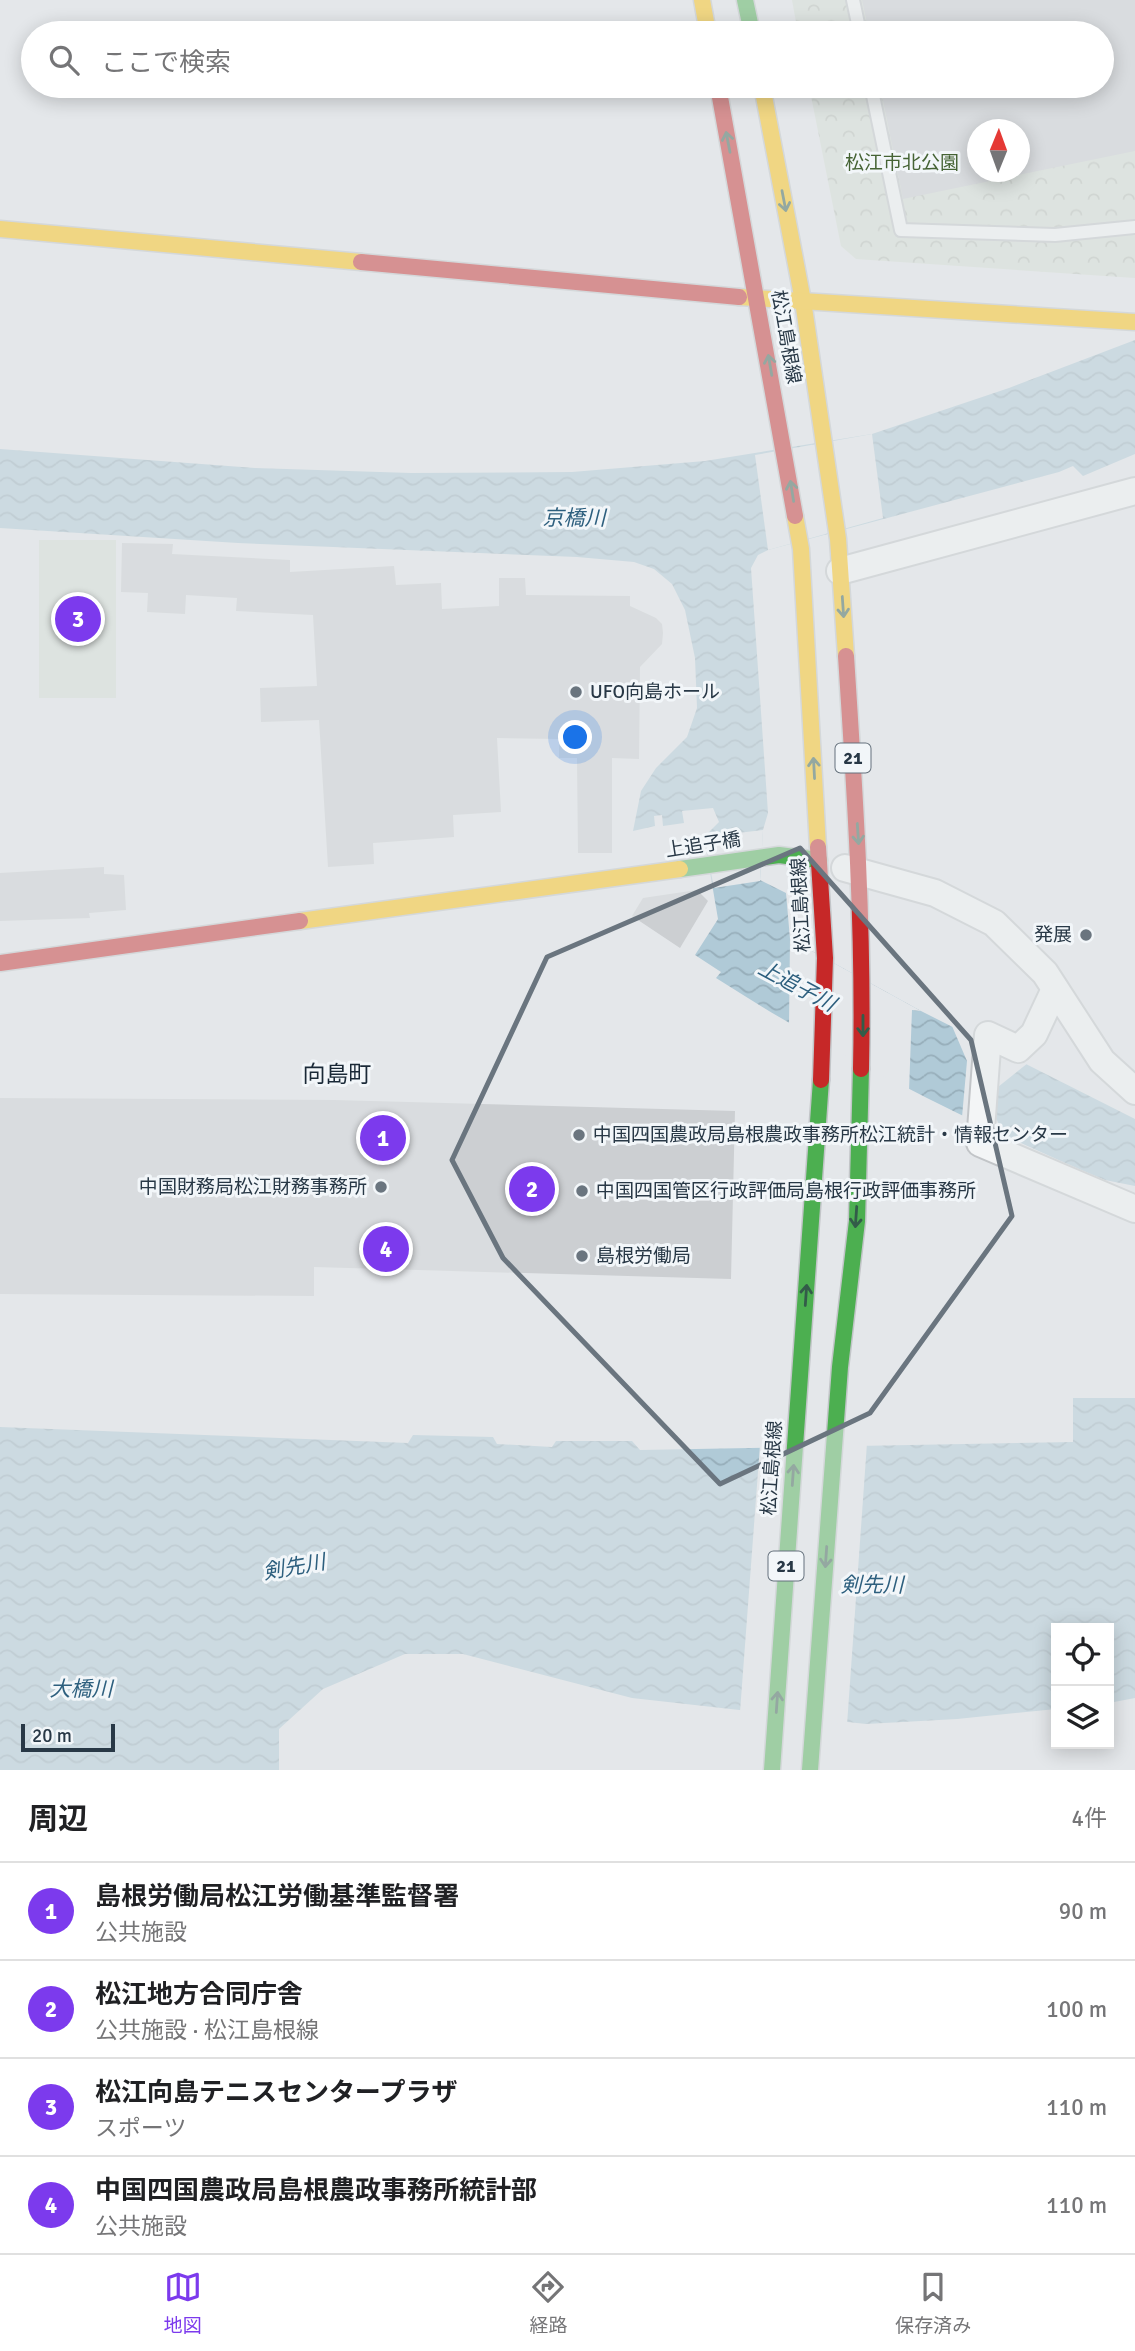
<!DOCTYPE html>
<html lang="ja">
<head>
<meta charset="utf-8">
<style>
	:root { --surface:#fff; --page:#f6f6f6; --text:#202124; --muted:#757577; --line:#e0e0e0; --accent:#7c3aed }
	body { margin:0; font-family:Signika,"Noto Sans JP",sans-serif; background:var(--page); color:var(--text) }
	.controls { position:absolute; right:21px; bottom:21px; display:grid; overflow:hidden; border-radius:0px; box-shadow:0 4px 18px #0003 }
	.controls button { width:63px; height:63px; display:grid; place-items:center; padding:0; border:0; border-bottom:2px solid var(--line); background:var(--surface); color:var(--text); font:35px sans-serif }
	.compass { position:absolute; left:967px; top:119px; width:63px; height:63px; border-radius:50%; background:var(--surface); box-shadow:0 4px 18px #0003; rotate:1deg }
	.scale { position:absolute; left:21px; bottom:18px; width:94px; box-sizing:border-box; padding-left:7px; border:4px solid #283846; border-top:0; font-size:19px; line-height:24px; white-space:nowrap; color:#283846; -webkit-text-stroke:5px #f2f6f9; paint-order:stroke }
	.you { position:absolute; left:576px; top:738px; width:24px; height:24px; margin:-18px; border:5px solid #fff; border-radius:50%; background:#1a73e8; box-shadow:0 0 0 10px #1a73e833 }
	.badge { display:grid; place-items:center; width:46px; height:46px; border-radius:50%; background:var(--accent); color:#fff; font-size:23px; font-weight:700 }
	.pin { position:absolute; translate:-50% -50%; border:4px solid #fff; box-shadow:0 2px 7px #0006 }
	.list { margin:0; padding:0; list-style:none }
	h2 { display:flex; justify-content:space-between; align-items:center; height:91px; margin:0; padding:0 28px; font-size:30px }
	h2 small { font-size:23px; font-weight:400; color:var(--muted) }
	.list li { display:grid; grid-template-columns:46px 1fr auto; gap:21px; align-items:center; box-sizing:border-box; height:98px; padding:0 28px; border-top:2px solid var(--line) }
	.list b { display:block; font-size:26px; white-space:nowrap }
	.list p { margin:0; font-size:23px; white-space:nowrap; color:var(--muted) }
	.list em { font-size:23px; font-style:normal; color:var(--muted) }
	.icon { flex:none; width:38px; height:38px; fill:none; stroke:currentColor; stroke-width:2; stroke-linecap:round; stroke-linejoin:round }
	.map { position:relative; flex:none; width:1135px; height:1770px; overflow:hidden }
	.search { position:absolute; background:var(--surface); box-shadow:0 4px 18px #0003; left:21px; right:21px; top:21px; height:77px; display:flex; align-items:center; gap:18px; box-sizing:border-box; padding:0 24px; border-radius:38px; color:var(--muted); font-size:26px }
	.sheet { height:483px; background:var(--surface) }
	nav { display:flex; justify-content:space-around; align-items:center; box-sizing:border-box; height:98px; border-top:2px solid var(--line); background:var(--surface); font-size:19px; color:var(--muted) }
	nav a { display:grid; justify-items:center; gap:4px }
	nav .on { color:var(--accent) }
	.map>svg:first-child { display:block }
	.forest { fill:url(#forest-crowns); fill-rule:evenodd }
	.pitch { fill:#d6ded4 }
	.water { fill:url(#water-waves) }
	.pier { fill:#e4e7ea }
	.building { fill:#cccfd2; fill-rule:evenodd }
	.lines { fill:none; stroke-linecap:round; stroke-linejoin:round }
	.lane-casing { stroke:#c2c5c8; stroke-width:16 }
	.street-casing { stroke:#c2c5c8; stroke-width:30 }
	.fast-casing { stroke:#c2c5c8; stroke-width:19 }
	.slow-casing { stroke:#c2c5c8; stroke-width:19 }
	.jam-casing { stroke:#c2c5c8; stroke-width:19 }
	.lane { stroke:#f3f5f6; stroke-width:12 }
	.street { stroke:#f3f5f6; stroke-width:26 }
	.fast { stroke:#4caf50; stroke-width:16 }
	.slow { stroke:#ffc107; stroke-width:16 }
	.jam { stroke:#c62828; stroke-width:16 }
	.oneway { stroke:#335c49 }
	.marked { fill:none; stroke:#6a757f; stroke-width:5; stroke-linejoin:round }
	.poi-dot { fill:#6a757f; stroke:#f2f6f9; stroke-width:2.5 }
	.labels { text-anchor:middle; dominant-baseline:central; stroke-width:6; stroke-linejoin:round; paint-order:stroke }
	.shield { fill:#f2f6f9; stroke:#65717c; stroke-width:2 }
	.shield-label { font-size:18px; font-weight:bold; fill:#283846 }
	.park-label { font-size:19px; fill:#456334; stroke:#f2f6f9 }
	.street-label { font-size:19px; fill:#283846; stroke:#f2f6f9 }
	.poi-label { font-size:19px; fill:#283846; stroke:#f2f6f9; text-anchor:start }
	.water-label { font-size:21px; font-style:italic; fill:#2d5f7e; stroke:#f2f6f9 }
	.quarter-label { font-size:23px; fill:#1a2937; stroke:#f2f6f9 }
</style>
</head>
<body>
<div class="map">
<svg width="1135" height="1770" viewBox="0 0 1135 1770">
	<defs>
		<pattern id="forest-crowns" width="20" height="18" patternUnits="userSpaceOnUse" patternTransform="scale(1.75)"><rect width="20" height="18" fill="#d6ded4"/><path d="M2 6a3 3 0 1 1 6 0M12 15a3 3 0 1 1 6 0" fill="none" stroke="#b8bfb7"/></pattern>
		<pattern id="water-waves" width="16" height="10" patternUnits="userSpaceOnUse" patternTransform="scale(1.75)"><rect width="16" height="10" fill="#b0cad7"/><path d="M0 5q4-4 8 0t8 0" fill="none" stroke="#97aeba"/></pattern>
	</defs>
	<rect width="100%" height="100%" fill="#e4e7ea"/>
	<path class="forest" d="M792 0H1135V278L856 259 841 246 809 86H1102V33H798ZM978 130H1020V172H978Z"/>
	<rect class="pitch" x="39" y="540" width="77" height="158"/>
	<g class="water">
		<path d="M1135 340V454L1083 476 1073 466 1059 472 768 550 758 555 751 568 768 813 763 830 760 880 786 893 790 939 921 1011 1135 1119V1186L1105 1180C970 1123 841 1058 716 978L721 972 695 955 718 919 704 837 719 822 713 808 682 811 684 823 663 826 662 815 654 816 655 826 633 831 641 791 656 768 687 737 697 708 695 658 685 610 672 584 654 569 634 562 577 557 238 543 0 528V449L255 468 411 473 572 472 705 461 872 434 1009 388Z"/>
		<polygon points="1073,1398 1135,1398 1135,1698 1109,1703 1109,1628 1056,1628 1056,1709 957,1719 866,1724 632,1698 463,1654 405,1654 323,1689 279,1729 279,1770 0,1770 0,1427 408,1443 413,1435 493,1437 497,1444 552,1447 556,1441 632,1441 640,1450 1073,1442"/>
	</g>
	<g class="pier">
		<polygon points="872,434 883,518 768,550 755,455"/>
		<polygon points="763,830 760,881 714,888 704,837"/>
		<polygon points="790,939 921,1011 912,1010 909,1091 789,1025"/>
		<polygon points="952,1026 1028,1063 998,1087 995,1116 1005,1137 962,1117 967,1061"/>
		<polygon points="867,1443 847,1725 740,1712 760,1445"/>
	</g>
	<g class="building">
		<path d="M862 0H1135V151L903 199 880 86H1102V33H869ZM977 130H1019V172H977Z"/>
		<polygon points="122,543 173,544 172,554 290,560 290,572 394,566 396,585 441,583 442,609 499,606 499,578 525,578 526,595 630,596 630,606 656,618 662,624 663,633 662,644 640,667 639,759 612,758 612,853 578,853 577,758 559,758 559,739 497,738 501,812 453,815 454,837 373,843 374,864 328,867 319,720 261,722 260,688 317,686 313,615 236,611 237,598 186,595 185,614 147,612 148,593 121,592"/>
		<polygon points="104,867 104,874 124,875 126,910 89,913 90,918 0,921 0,873"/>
		<polygon points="697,890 708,901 680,948 632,916 643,898"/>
		<polygon points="0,1098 334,1100 735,1111 731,1279 314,1267 314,1296 0,1294"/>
	</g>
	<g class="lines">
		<defs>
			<g id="lane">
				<polyline points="853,0 860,33"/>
				<polyline points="871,86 901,230 1055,235 1135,227"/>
			</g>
			<g id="street">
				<polyline points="840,571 1135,491"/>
				<polyline points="845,868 935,893 994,923 1045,973 1102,1061 1135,1091"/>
				<polyline points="1055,989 1034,1034 1018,1049 988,1035 980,1143 1135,1209"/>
			</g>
			<g id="fast">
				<polyline points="745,0 752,33"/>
				<polyline points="680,869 779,855 819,860"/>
				<polyline points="772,1770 821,1080"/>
				<polyline points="810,1770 840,1367 857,1221 861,1069"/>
			</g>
			<g id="slow">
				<polyline points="702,0 708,33"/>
				<polyline points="762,86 803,301 838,539 846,656"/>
				<polyline points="0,229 361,262"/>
				<polyline points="739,297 1135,322"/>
				<polyline points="795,516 801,549 818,847"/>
				<polyline points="300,921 680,869"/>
			</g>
			<g id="jam">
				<polyline points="718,86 795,516"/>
				<polyline points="361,262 739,297"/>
				<path d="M846 656C855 794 864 931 861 1069"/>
				<polyline points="818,847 825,958 821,1080"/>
				<polyline points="0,963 300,921"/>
			</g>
		</defs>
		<use href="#lane" class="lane-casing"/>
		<use href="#street" class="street-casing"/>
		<use href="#fast" class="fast-casing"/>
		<use href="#slow" class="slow-casing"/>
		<use href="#jam" class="jam-casing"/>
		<use href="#lane" class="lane"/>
		<use href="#street" class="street"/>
		<use href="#fast" class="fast"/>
		<use href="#slow" class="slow"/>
		<use href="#jam" class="jam"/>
	</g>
	<defs><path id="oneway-shaft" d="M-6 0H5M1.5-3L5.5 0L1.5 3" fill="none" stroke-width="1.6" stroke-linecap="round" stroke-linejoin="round" transform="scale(1.75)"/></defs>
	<g class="oneway">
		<use href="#oneway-shaft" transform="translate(728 142) rotate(-101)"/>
		<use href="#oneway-shaft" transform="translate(784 201) rotate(79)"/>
		<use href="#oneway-shaft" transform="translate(770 365) rotate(-100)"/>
		<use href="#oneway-shaft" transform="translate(792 491) rotate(-99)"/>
		<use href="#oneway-shaft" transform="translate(843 607) rotate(86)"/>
		<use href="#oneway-shaft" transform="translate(814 768) rotate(-93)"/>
		<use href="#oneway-shaft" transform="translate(858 834) rotate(86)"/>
		<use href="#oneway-shaft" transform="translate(863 1026) rotate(90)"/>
		<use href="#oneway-shaft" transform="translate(856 1217) rotate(94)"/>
		<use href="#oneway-shaft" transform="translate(806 1295) rotate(-86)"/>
		<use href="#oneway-shaft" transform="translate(793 1475) rotate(-86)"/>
		<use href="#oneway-shaft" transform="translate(826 1557) rotate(94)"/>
		<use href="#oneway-shaft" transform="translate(777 1702) rotate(-86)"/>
	</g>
	<path d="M0 0H1135V1770H0ZM800 848 971 1040 1012 1216 870 1413 720 1484 503 1258 452 1160 547 957Z" fill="#e4e7ea" fill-opacity=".55" fill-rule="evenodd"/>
	<path class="marked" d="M800 848 971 1040 1012 1216 870 1413 720 1484 503 1258 452 1160 547 957Z"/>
	<g class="poi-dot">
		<circle cx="576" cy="692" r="7"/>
		<circle cx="1086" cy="935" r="7"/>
		<circle cx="579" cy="1135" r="7"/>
		<circle cx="381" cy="1187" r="7"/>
		<circle cx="582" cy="1191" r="7"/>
		<circle cx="582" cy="1256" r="7"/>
	</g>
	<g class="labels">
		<g class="shield">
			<rect x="835.5" y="743.5" width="35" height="29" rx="5"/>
			<rect x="768.5" y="1551.5" width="35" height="29" rx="5"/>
		</g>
		<g class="shield-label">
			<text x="853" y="758">21</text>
			<text x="786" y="1566">21</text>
		</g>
		<g class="park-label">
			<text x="902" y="163">松江市北公園</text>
		</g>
		<g class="street-label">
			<text transform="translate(786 337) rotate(80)">松江島根線</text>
			<text transform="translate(703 845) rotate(-9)">上追子橋</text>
			<text transform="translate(801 905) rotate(-93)">松江島根線</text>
			<text transform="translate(772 1468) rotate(-86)">松江島根線</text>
		</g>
		<g class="poi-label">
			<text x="590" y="692">UFO向島ホール</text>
			<text x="1072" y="935" text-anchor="end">発展</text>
			<text x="593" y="1135">中国四国農政局島根農政事務所松江統計・情報センター</text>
			<text x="367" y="1187" text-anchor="end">中国財務局松江財務事務所</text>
			<text x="596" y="1191">中国四国管区行政評価局島根行政評価事務所</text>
			<text x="596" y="1256">島根労働局</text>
		</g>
		<g class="water-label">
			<text x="574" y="518">京橋川</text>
			<text transform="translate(797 986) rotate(28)">上追子川</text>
			<text transform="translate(294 1567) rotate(-10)">剣先川</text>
			<text x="872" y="1585">剣先川</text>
			<text x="81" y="1689">大橋川</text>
		</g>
		<g class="quarter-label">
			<text x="337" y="1074">向島町</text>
		</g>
	</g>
</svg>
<div class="controls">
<button><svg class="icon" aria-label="locate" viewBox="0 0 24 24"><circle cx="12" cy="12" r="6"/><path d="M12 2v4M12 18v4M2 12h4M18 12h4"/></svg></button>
<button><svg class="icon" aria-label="layers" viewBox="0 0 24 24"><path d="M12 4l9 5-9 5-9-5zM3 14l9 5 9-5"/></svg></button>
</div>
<svg class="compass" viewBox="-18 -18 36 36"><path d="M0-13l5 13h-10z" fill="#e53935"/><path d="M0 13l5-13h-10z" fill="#757577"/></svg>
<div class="scale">20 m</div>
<div class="you"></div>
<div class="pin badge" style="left:383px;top:1138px">1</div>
<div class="pin badge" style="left:532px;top:1189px">2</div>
<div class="pin badge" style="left:78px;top:619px">3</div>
<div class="pin badge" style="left:386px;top:1249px">4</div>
<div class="search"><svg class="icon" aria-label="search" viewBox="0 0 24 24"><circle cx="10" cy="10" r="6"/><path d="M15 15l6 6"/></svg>ここで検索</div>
</div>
<section class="sheet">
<h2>周辺<small>4件</small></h2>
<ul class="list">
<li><span class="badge">1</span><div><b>島根労働局松江労働基準監督署</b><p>公共施設</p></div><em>90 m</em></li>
<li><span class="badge">2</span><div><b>松江地方合同庁舎</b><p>公共施設 · 松江島根線</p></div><em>100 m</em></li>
<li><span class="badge">3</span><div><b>松江向島テニスセンタープラザ</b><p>スポーツ</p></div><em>110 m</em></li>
<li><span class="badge">4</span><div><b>中国四国農政局島根農政事務所統計部</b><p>公共施設</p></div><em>110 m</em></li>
</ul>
</section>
<nav>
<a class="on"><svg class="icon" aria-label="map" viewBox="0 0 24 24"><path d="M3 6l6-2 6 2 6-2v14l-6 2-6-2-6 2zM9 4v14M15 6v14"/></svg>地図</a>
<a><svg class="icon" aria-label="directions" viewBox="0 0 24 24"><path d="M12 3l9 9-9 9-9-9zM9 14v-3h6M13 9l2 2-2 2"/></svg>経路</a>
<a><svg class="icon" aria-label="saved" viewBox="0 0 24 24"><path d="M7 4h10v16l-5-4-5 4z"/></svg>保存済み</a>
</nav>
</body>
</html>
